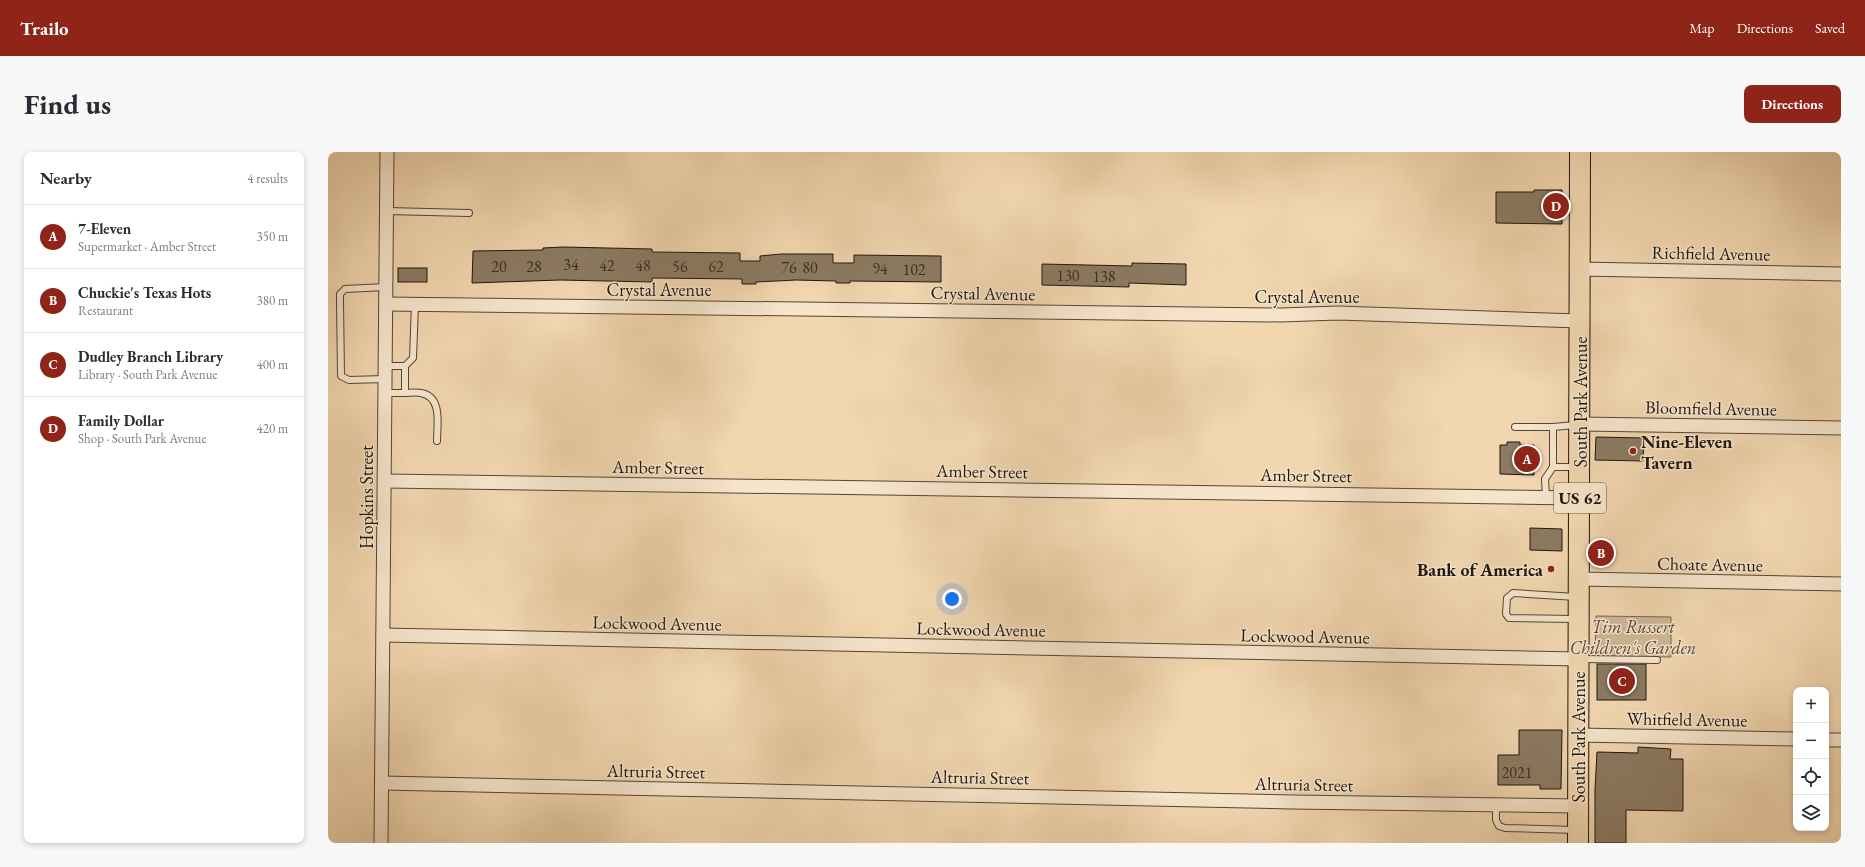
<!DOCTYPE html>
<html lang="en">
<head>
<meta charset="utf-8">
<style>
	:root { --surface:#fff; --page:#f7f7f7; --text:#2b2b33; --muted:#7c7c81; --line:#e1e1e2; --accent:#8f2418 }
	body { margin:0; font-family:"EB Garamond",serif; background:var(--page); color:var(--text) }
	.controls { position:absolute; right:12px; bottom:12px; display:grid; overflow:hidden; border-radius:8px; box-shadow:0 2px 6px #0003 }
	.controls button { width:36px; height:36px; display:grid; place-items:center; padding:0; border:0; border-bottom:1px solid var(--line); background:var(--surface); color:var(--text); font:20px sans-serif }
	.you { position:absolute; left:624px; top:447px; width:14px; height:14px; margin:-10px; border:3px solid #fff; border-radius:50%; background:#1a73e8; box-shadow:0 0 0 6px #1a73e833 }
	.badge { display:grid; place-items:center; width:26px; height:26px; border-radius:50%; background:var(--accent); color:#fff; font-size:13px; font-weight:700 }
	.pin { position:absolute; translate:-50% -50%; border:2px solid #fff; box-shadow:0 1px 4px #0006 }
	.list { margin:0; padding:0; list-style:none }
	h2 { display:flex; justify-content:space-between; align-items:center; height:52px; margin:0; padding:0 16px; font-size:17px }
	h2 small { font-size:13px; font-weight:400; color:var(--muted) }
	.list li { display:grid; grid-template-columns:26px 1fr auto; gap:12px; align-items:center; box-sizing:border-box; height:64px; padding:0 16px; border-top:1px solid var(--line) }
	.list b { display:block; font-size:15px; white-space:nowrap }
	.list p { margin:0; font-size:13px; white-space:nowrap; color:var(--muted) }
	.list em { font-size:13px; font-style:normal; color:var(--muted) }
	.icon { flex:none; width:22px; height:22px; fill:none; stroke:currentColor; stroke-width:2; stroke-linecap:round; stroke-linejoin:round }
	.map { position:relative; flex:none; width:1513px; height:691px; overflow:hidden; border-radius:8px }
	header { display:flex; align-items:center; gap:24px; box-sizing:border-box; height:56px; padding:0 20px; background:var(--accent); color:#fff }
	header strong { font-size:19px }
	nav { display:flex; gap:22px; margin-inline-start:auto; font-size:14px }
	.intro { display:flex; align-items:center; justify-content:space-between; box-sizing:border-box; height:96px; padding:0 24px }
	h1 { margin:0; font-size:28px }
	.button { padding:10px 18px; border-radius:8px; background:var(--accent); color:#fff; font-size:14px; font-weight:700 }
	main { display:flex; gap:24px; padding:0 24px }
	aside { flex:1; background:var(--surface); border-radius:8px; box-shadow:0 2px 6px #0003 }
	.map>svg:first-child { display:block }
	.green { fill:#cdb594; stroke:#766652 }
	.building { fill:#8c7a62; stroke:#1f160f }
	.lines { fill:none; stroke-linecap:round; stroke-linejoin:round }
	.lane-casing { stroke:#544637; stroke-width:8 }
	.street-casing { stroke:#544637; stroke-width:15 }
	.primary-casing { stroke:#1f160f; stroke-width:22 }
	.lane { stroke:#f6e4cb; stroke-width:6 }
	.street { stroke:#f6e4cb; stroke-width:13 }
	.primary { stroke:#f1d6af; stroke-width:20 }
	.poi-dot { fill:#8f2418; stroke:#f6e4cb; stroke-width:1.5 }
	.labels { text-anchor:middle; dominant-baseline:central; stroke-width:3; stroke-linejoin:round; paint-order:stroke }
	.number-label { font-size:16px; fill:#3a2f24 }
	.shield { fill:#f6e4cb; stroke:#605447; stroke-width:1 }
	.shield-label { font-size:17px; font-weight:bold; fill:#1f160f }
	.street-label { font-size:18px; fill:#1f160f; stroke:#f6e4cb }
	.poi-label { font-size:18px; font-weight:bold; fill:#1f160f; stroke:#f6e4cb; text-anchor:start }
	.park-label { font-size:18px; font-style:italic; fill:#534637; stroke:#f6e4cb }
</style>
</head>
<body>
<header>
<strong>Trailo</strong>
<nav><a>Map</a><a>Directions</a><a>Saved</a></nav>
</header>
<div class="intro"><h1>Find us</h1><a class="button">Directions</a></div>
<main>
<aside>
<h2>Nearby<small>4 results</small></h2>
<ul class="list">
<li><span class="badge">A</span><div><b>7-Eleven</b><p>Supermarket · Amber Street</p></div><em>350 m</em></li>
<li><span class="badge">B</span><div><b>Chuckie's Texas Hots</b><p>Restaurant</p></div><em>380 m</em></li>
<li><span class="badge">C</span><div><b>Dudley Branch Library</b><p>Library · South Park Avenue</p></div><em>400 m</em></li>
<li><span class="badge">D</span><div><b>Family Dollar</b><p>Shop · South Park Avenue</p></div><em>420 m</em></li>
</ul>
</aside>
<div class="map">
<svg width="1513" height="691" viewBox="0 0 1513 691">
	<rect width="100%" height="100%" fill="#f1d6af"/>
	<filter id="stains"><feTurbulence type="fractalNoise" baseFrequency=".005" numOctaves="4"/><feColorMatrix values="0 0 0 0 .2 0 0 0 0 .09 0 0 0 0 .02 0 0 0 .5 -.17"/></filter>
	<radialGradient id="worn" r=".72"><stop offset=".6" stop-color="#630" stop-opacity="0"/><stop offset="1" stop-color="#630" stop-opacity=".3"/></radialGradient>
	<polygon class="green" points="1268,464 1343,465 1343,505 1267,504"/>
	<g class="building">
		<polygon points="1206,38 1234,38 1234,72 1168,71 1168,40 1206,40"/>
		<polygon points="235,95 324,97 324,100 412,101 412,109 432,109 432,104 453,102 505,102 505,111 526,111 526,103 613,104 613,130 522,129 522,131 508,131 508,129 468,128 428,130 428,132 414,132 414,127 324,126 324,130 232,128 144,131 145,99 215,98 215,96"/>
		<polygon points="804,111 858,112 858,133 801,131 801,135 714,133 714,112 804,114"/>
		<rect x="70" y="116" width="29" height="14"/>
		<polygon points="1268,285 1316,286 1315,309 1267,308"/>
		<polygon points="1179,290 1192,290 1192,293 1206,293 1206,323 1172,322 1172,293 1179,293"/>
		<polygon points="1202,376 1234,377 1234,399 1202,398"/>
		<rect x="1269" y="512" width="49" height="36"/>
		<polygon points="1191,578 1234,578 1233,637 1212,637 1212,633 1170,633 1170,603 1191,603"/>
		<polygon points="1310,595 1343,597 1342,607 1355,607 1355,659 1298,658 1298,691 1267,691 1267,638 1269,600 1310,601"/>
	</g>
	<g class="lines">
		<defs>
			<g id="lane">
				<polyline points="59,59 141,61"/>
				<polyline points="57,214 77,214 85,206 87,152"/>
				<polyline points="57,227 21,228 13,224 12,150 12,142 17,137 58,135"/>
				<polyline points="57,241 77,241 77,214"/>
				<path d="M77 241C82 241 88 240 93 241 115 245 109 273 109 289"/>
				<polyline points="1187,275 1225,275 1248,273"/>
				<polyline points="1225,315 1249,315"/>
				<polyline points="1218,345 1217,327 1225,315 1225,275"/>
				<polyline points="1248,467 1181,466 1178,462 1179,446 1185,441 1248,445"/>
				<polyline points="1253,507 1329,508"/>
				<polyline points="1168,652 1168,668 1171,674 1177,676 1248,678"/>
			</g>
			<g id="street">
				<polyline points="1252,117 1513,122"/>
				<polyline points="58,152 953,163 1010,161 1252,169"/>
				<polyline points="1252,272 1513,276"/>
				<polyline points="57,329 1252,346"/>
				<polyline points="1251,427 1513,432"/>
				<polyline points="55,483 1251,507"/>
				<polyline points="1250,583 1468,587"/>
				<polyline points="1498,588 1513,588"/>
				<polyline points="54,631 965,650 1249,654"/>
				<polyline points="53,691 59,0"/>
			</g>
			<polyline id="primary" points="1250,691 1252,0"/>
		</defs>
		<use href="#lane" class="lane-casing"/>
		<use href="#street" class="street-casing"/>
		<use href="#primary" class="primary-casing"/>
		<use href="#lane" class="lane"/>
		<use href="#street" class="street"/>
		<use href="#primary" class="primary"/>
	</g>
	<g class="poi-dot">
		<circle cx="1305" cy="299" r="4"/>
		<circle cx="1223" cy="417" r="4"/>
	</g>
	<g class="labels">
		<g class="number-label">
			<text x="243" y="112">34</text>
			<text x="279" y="113">42</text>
			<text x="315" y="113">48</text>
			<text x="171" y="114">20</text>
			<text x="206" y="114">28</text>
			<text x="352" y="114">56</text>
			<text x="388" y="114">62</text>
			<text x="461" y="115">76</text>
			<text x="482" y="115">80</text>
			<text x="552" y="116">94</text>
			<text x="586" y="117">102</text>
			<text x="740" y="123">130</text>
			<text x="776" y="124">138</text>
			<text x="1189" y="620">2021</text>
		</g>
		<rect class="shield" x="1226" y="331" width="52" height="30" rx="3"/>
		<g class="shield-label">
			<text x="1252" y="346">US 62</text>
		</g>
		<g class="street-label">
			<text transform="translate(1383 101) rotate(1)">Richfield Avenue</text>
			<text x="331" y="137">Crystal Avenue</text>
			<text transform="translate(655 141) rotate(1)">Crystal Avenue</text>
			<text x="979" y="144">Crystal Avenue</text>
			<text transform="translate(1252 250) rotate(-90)">South Park Avenue</text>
			<text transform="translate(1383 256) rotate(1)">Bloomfield Avenue</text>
			<text transform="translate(330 315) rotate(1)">Amber Street</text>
			<text transform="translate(654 319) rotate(1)">Amber Street</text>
			<text transform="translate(978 323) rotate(1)">Amber Street</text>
			<text transform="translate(38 345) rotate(-90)">Hopkins Street</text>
			<text transform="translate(1382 412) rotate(1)">Choate Avenue</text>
			<text transform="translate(329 471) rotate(1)">Lockwood Avenue</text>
			<text transform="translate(653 477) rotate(1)">Lockwood Avenue</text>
			<text transform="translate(977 484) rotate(1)">Lockwood Avenue</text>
			<text transform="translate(1359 567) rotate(1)">Whitfield Avenue</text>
			<text transform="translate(1250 585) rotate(-90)">South Park Avenue</text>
			<text transform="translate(328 619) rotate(1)">Altruria Street</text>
			<text transform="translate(652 625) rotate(1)">Altruria Street</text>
			<text transform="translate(976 632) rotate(1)">Altruria Street</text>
		</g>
		<g class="poi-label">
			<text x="1313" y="289">Nine-Eleven<tspan x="1313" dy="21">Tavern</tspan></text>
			<text x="1215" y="417" text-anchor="end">Bank of America</text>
		</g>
		<g class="park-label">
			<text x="1305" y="474">Tim Russert<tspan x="1305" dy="21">Children's Garden</tspan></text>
		</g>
	</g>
	<rect width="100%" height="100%" filter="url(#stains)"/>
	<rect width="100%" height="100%" fill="url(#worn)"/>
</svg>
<div class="controls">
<button>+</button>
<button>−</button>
<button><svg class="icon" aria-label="locate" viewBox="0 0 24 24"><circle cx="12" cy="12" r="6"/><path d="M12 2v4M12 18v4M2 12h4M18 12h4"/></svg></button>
<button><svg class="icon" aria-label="layers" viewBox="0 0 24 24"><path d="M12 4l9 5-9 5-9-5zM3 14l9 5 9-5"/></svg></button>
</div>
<div class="you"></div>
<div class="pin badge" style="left:1199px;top:307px">A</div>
<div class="pin badge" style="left:1273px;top:401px">B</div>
<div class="pin badge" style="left:1294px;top:529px">C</div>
<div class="pin badge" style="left:1228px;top:54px">D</div>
</div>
</main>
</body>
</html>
